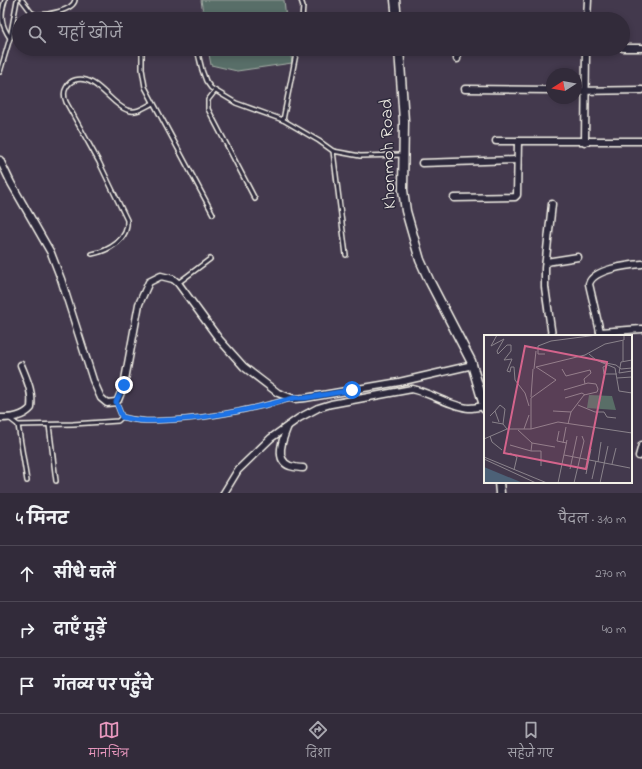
<!DOCTYPE html>
<html lang="hi">
<head>
<meta charset="utf-8">
<style>
	:root { --surface:#322b3a; --page:#3a3342; --text:#f1f3f6; --muted:#a8a7af; --line:#4d4754; --accent:#e797bd }
	body { margin:0; font-family:"Indie Flower","Playpen Sans Deva",sans-serif; background:var(--page); color:var(--text) }
	.compass { position:absolute; left:546px; top:68px; width:36px; height:36px; border-radius:50%; background:var(--surface); box-shadow:0 2px 6px #0003; rotate:259deg }
	.stop { position:absolute; width:12px; height:12px; margin:-9px; border:3px solid #1a73e8; border-radius:50%; background:#fff }
	.stop.end { background:#1a73e8; border-color:#fff; box-shadow:0 1px 4px #0008 }
	.list { margin:0; padding:0; list-style:none }
	h2 { display:flex; justify-content:space-between; align-items:center; height:52px; margin:0; padding:0 16px; font-size:17px }
	h2 small { font-size:13px; font-weight:400; color:var(--muted) }
	.list li { display:grid; grid-template-columns:26px 1fr auto; gap:12px; align-items:center; box-sizing:border-box; height:56px; padding:0 16px; border-top:1px solid var(--line) }
	.list b { display:block; font-size:15px; white-space:nowrap }
	.list em { font-size:13px; font-style:normal; color:var(--muted) }
	.icon { flex:none; width:22px; height:22px; fill:none; stroke:currentColor; stroke-width:2; stroke-linecap:round; stroke-linejoin:round }
	.map { position:relative; flex:none; width:642px; height:493px; overflow:hidden }
	.search { position:absolute; background:var(--surface); box-shadow:0 2px 6px #0003; left:12px; right:12px; top:12px; height:44px; display:flex; align-items:center; gap:10px; box-sizing:border-box; padding:0 14px; border-radius:22px; color:var(--muted); font-size:15px }
	.sheet { height:220px; background:var(--surface) }
	nav { display:flex; justify-content:space-around; align-items:center; box-sizing:border-box; height:56px; border-top:1px solid var(--line); background:var(--surface); font-size:11px; color:var(--muted) }
	nav a { display:grid; justify-items:center; gap:2px }
	nav .on { color:var(--accent) }
	.map>svg:first-child { display:block }
	.green { fill:#596e67; stroke:#a6b0a8 }
	.lines { fill:none; stroke-linecap:round; stroke-linejoin:round }
	.lane-casing { stroke:#f4f1e8; stroke-width:6 }
	.street-casing { stroke:#f4f1e8; stroke-width:9 }
	.secondary-casing { stroke:#f4f1e8; stroke-width:11 }
	.lane { stroke:#2f2a3d; stroke-width:3 }
	.street { stroke:#2f2a3d; stroke-width:6 }
	.secondary { stroke:#2f2a3d; stroke-width:8 }
	.route { stroke:#1a73e8; stroke-width:5 }
	.labels { text-anchor:middle; dominant-baseline:central; stroke-width:3; stroke-linejoin:round; paint-order:stroke }
	.street-label { font-size:18px; fill:#f4f1e8; stroke:#2f2a3d }
	.inset-road { fill:none; stroke:#8a838b; stroke-width:1 }
	.view { fill:#d4648c; fill-opacity:0.15; stroke:#d4648c; stroke-width:2 }
	.inset-edge { fill:none; stroke:#f4f1e8; stroke-width:2 }
</style>
</head>
<body>
<div class="map">
<svg width="642" height="493" viewBox="0 0 642 493">
	<rect width="100%" height="100%" fill="#43394d"/>
	<filter id="ink" filterUnits="userSpaceOnUse"><feTurbulence type="fractalNoise" baseFrequency=".025" numOctaves="2"/><feDisplacementMap in="SourceGraphic" scale="8" xChannelSelector="R" yChannelSelector="G"/><feConvolveMatrix kernelMatrix="1 2 1 2 8 2 1 2 1" color-interpolation-filters="sRGB"/></filter>
	<g filter="url(#ink)">
		<g class="green">
			<polygon points="201,0 284,0 286,19 204,19"/>
			<polygon points="208,49 290,49 292,63 237,71 211,65"/>
		</g>
		<g class="lines">
			<defs>
				<g id="lane">
					<path d="M5 0C0 15 1 25 10 38"/>
					<path d="M22 0 31 12 36 15C46 15 73 11 75 0"/>
					<polyline points="301,0 303,6 302,19"/>
					<path d="M162 19C170 16 178 14 186 19"/>
					<polyline points="142,49 142,69 145,87 213,214"/>
					<polyline points="197,49 202,70 206,81 211,88 236,103 283,120 319,141 333,151 360,156 403,155"/>
					<polyline points="0,72 10,38 17,0"/>
					<polyline points="215,91 208,100 208,109 255,199"/>
					<polyline points="283,120 297,49"/>
					<polyline points="333,151 346,255"/>
					<path d="M92 254C108 251 129 240 127 220L99 162 66 102C64 97 63 93 66 88 68 84 71 81 75 80 96 74 111 105 127 110 136 114 145 107 153 103"/>
					<polyline points="178,283 210,259"/>
					<path d="M122 417C139 422 154 421 171 420 212 418 251 409 290 399"/>
					<polyline points="9,418 18,425 73,424 118,421 122,417 116,402"/>
					<polyline points="18,425 27,481"/>
					<polyline points="49,425 56,481"/>
				</g>
				<g id="street">
					<polyline points="587,19 588,0"/>
					<polyline points="623,48 642,48"/>
					<polyline points="457,59 457,49"/>
					<polyline points="465,89 552,90"/>
					<polyline points="576,91 642,90"/>
					<polyline points="496,141 642,141"/>
					<polyline points="585,142 586,49"/>
					<polyline points="0,160 11,183 51,253 61,279 93,380 101,398 107,403 116,402 118,400 124,385 139,304 149,282 161,276 173,279 178,283 219,339 244,367 278,393 294,399 305,398 399,382 473,365"/>
					<polyline points="422,163 517,160"/>
					<polyline points="454,198 515,197 517,195 518,141"/>
					<polyline points="546,262 578,257"/>
					<polyline points="600,332 642,329"/>
					<polyline points="552,336 545,287 545,268 552,204"/>
					<path d="M601 336 589 284C593 269 629 265 642 264"/>
					<path d="M0 418C12 418 23 417 31 408 33 392 27 380 21 365"/>
					<path d="M288 426C284 436 273 460 290 466 294 467 299 468 303 468"/>
					<polyline points="639,456 642,445"/>
					<path d="M224 493 238 470 271 438 299 418 318 408 331 404 412 389C431 393 452 407 469 408 474 408 479 407 484 406"/>
				</g>
				<g id="secondary">
					<polyline points="395,0 397,19"/>
					<polyline points="399,49 404,121 403,190 406,211 420,260 429,280 471,361 485,409"/>
					<polyline points="499,482 500,493"/>
				</g>
			</defs>
			<use href="#lane" class="lane-casing"/>
			<use href="#street" class="street-casing"/>
			<use href="#secondary" class="secondary-casing"/>
			<use href="#lane" class="lane"/>
			<use href="#street" class="street"/>
			<use href="#secondary" class="secondary"/>
		</g>
	</g>
	<g class="lines" filter="url(#ink)">
		<path class="route" d="M124 385 116 402 122 417C139 422 154 421 171 420 213 418 253 409 294 398H305L352 390"/>
	</g>
	<g class="labels">
		<g class="street-label">
			<text transform="translate(389 154) rotate(-92)">Khonmoh Road</text>
		</g>
	</g>
	<g transform="translate(484 335)">
		<rect width="148" height="148" fill="#43394d"/>
		<path d="M105 60 128 61 132 75 103 73Z" fill="#596e67"/>
		<path d="M0 132 39 148H0Z" fill="#4c6177"/>
		<path class="inset-road" d="M13 0 7 11 20 4 13 16 14 19 23 10H27V16L20 25 28 24 23 36 26 37 27 32H30L31 45 41 58 45 71M139 6V26M61 19H54V11L67 6 113 0M105 19 112 25 131 33 135 56 148 58M117 27 132 30 137 34 148 33M123 30 119 32 120 39H133M50 34 52 16M78 34 82 41 106 35 107 38 100 44 101 49M135 38 137 27 148 25M135 38 148 36M133 43 148 42M80 55 104 48 112 49 114 54 113 57 100 60 87 77 84 89M47 62 49 34M81 63 98 58 101 60M94 70 111 77H120L123 82 132 83M11 76 16 70 21 74 19 89M69 76 87 77M6 81 11 76 15 87M8 87 19 89 23 94M40 94 45 80M47 94V63L72 45 52 32 101 20 121 9 140 5V0M75 96 73 106 83 108M6 101 8 107 18 115M0 104 23 94H47L74 87 148 98M48 108 71 112M79 108 82 92M26 110 47 116 48 108 34 95M47 116H57V131M26 118 33 122 30 135M80 120 146 133M0 122 63 148M0 124 52 148M114 127 117 107M128 129 132 113M86 134 93 101M102 139 107 114M108 144 112 126M74 148 83 105M90 148 100 106 98 101M116 148 124 111"/>
		<path class="view" d="M41 11 123 27 102 134 20 118Z"/>
		<rect width="148" height="148" class="inset-edge"/>
	</g>
</svg>
<svg class="compass" viewBox="-18 -18 36 36"><path d="M0-13l5 13h-10z" fill="#e53935"/><path d="M0 13l5-13h-10z" fill="#a8a7af"/></svg>
<div class="stop" style="left:352px;top:390px"></div>
<div class="stop end" style="left:124px;top:385px"></div>
<div class="search"><svg class="icon" aria-label="search" viewBox="0 0 24 24"><circle cx="10" cy="10" r="6"/><path d="M15 15l6 6"/></svg>यहाँ खोजें</div>
</div>
<section class="sheet">
<h2>4 मिनट<small>पैदल · 310 m</small></h2>
<ul class="list">
<li><svg class="icon" aria-label="ahead" viewBox="0 0 24 24"><path d="M12 20V5M6 11l6-6 6 6"/></svg><div><b>सीधे चलें</b></div><em>270 m</em></li>
<li><svg class="icon" aria-label="right" viewBox="0 0 24 24"><path d="M7 20v-9h11M14 6l5 5-5 5"/></svg><div><b>दाएँ मुड़ें</b></div><em>40 m</em></li>
<li><svg class="icon" aria-label="arrive" viewBox="0 0 24 24"><path d="M6 21V4h12l-3 4 3 4H6"/></svg><div><b>गंतव्य पर पहुँचे</b></div></li>
</ul>
</section>
<nav>
<a class="on"><svg class="icon" aria-label="map" viewBox="0 0 24 24"><path d="M3 6l6-2 6 2 6-2v14l-6 2-6-2-6 2zM9 4v14M15 6v14"/></svg>मानचित्र</a>
<a><svg class="icon" aria-label="directions" viewBox="0 0 24 24"><path d="M12 3l9 9-9 9-9-9zM9 14v-3h6M13 9l2 2-2 2"/></svg>दिशा</a>
<a><svg class="icon" aria-label="saved" viewBox="0 0 24 24"><path d="M7 4h10v16l-5-4-5 4z"/></svg>सहेजे गए</a>
</nav>
</body>
</html>
